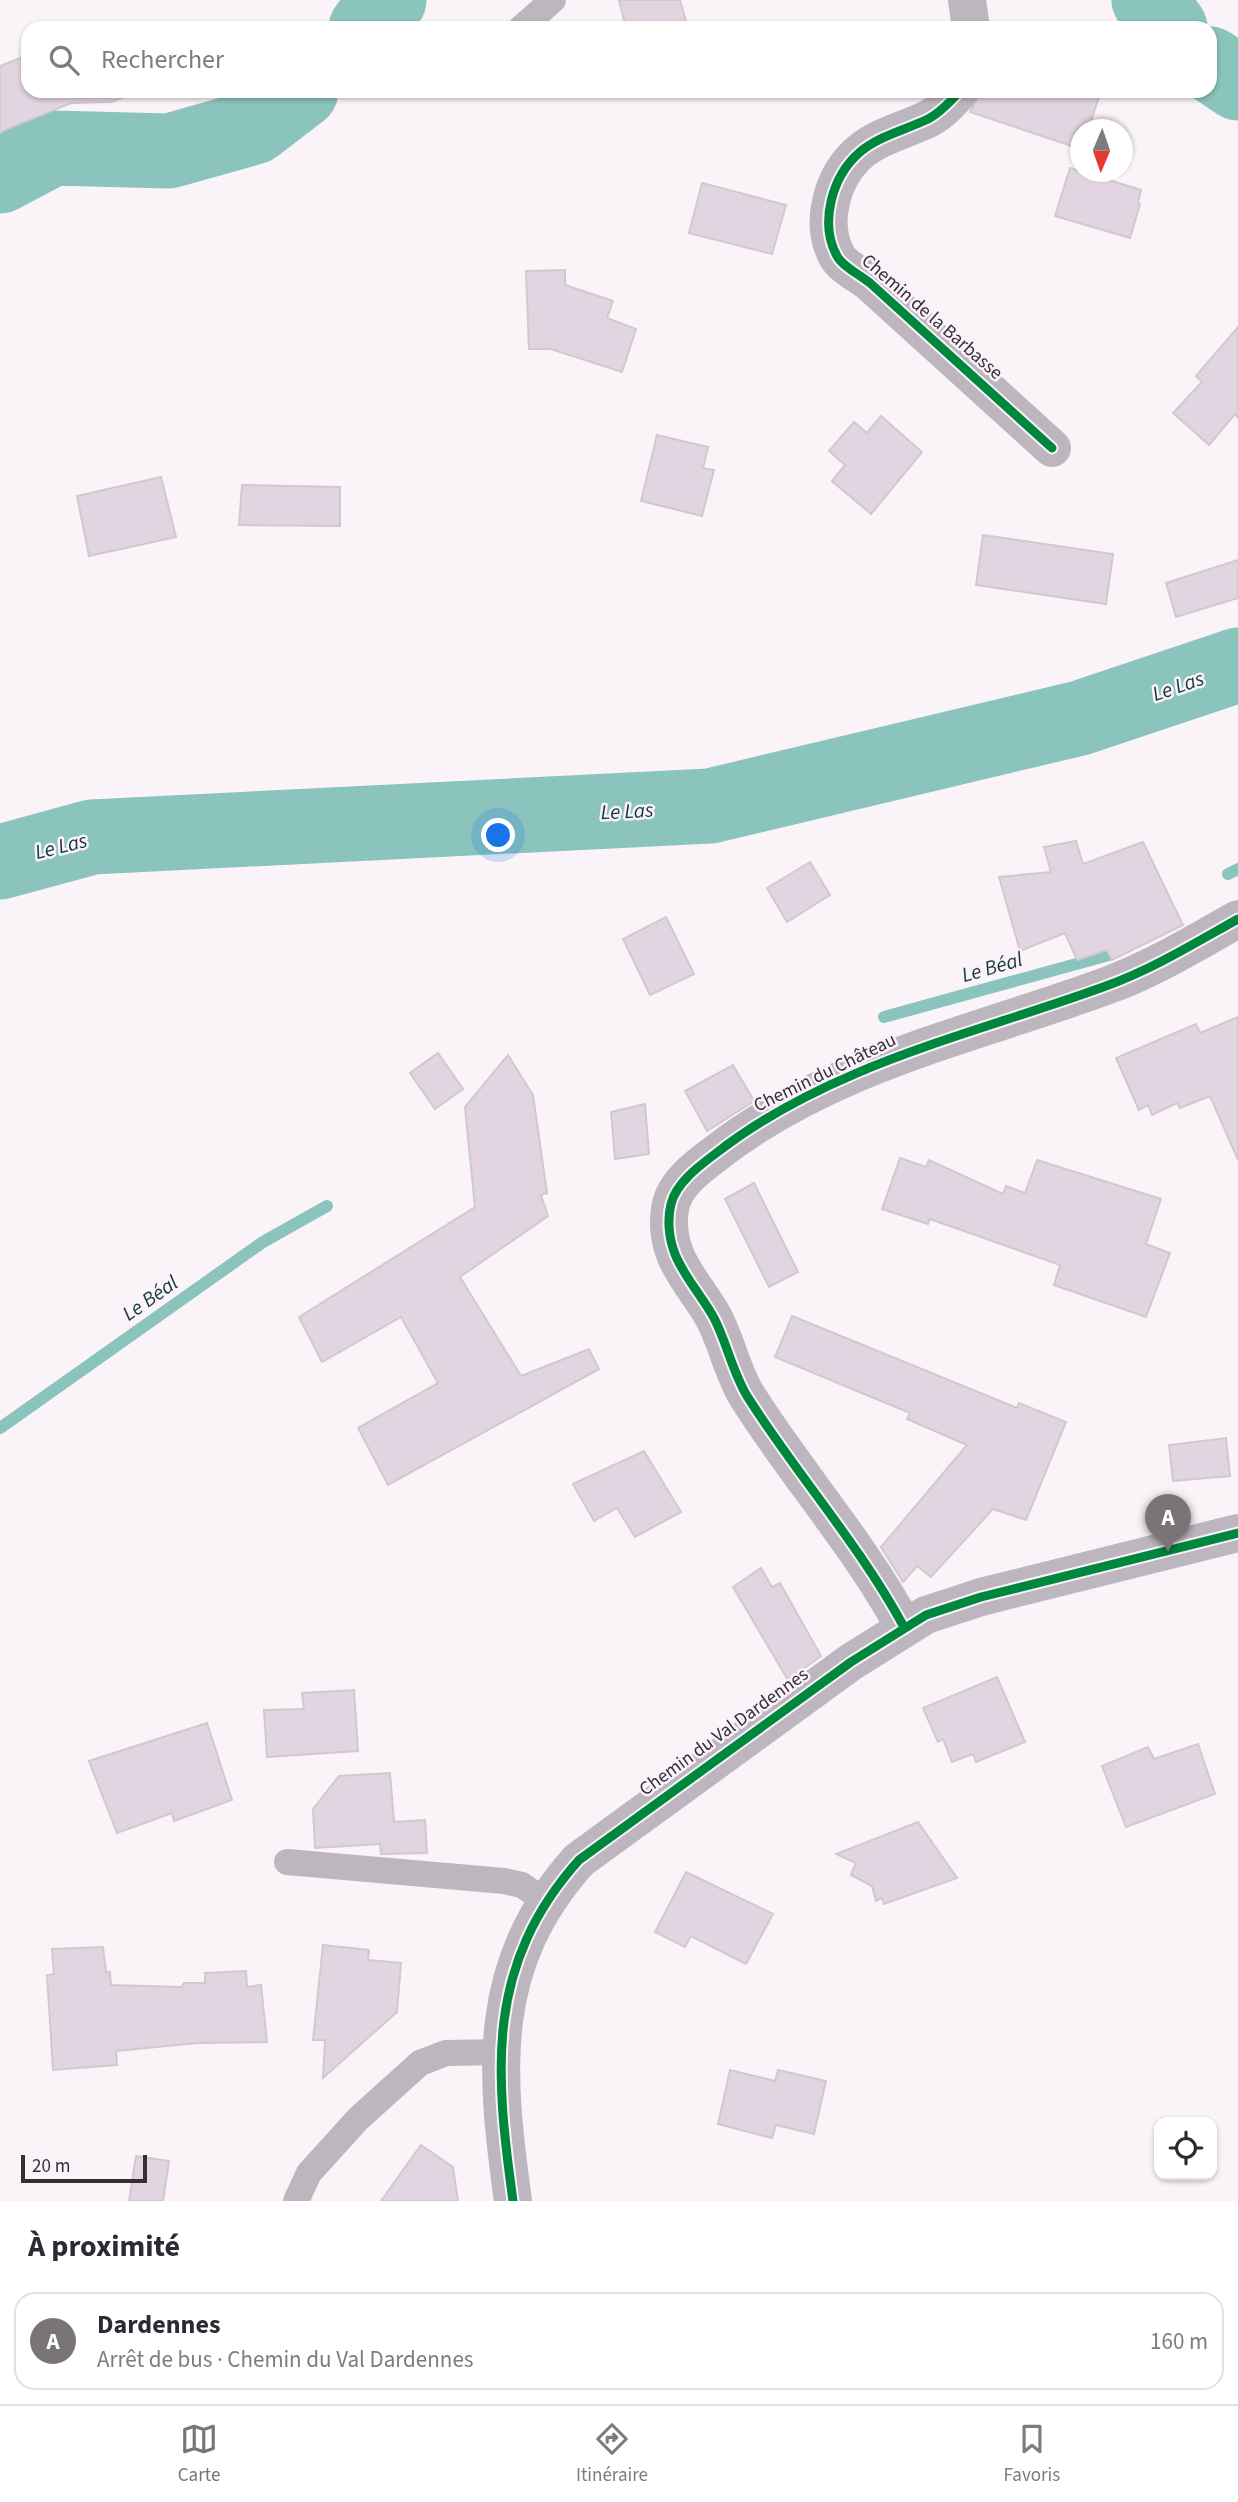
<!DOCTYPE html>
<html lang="fr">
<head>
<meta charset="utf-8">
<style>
	:root { --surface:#fff; --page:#f2f2f3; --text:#2b2b33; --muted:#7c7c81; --line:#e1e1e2; --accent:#797478 }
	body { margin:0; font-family:"Source Sans 3",sans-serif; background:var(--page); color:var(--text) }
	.controls { position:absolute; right:21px; bottom:21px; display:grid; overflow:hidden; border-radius:14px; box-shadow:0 2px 5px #0004 }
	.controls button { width:63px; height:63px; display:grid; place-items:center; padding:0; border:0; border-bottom:2px solid var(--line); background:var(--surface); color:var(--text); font:35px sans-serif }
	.compass { position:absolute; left:1070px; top:119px; width:63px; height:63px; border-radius:50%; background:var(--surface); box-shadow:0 2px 5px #0004; rotate:182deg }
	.scale { position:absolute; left:21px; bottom:18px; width:126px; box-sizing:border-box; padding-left:7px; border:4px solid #332f33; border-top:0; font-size:19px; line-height:24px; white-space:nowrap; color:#332f33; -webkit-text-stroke:5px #fcf2fb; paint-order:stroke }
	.you { position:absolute; left:499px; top:836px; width:24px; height:24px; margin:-18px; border:5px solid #fff; border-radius:50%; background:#1a73e8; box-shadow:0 0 0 10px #1a73e833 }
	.badge { display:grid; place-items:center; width:46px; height:46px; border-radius:50%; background:var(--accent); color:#fff; font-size:23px; font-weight:700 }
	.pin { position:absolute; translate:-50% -58px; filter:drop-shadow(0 2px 4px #0008) }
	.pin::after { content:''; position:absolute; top:37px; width:24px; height:21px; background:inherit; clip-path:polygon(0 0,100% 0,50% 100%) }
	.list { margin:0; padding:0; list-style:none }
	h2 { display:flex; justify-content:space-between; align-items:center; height:91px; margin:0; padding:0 28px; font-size:30px }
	h2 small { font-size:23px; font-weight:400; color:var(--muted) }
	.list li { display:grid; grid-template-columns:46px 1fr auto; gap:21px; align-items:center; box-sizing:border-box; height:98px; margin:0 14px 14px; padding:0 14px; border:2px solid var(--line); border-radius:21px }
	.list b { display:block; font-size:26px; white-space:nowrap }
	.list p { margin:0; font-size:23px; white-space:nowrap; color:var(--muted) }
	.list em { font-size:23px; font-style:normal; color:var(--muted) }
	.icon { flex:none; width:38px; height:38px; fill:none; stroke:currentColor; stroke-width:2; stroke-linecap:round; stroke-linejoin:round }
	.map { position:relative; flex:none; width:1238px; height:2201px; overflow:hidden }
	.search { position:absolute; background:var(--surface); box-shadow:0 2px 5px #0004; left:21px; right:21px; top:21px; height:77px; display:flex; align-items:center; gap:18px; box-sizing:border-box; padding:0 24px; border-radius:21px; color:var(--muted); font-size:26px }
	.sheet { height:203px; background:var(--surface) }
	nav { display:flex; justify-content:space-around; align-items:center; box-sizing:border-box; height:98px; border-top:2px solid var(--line); background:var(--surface); font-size:19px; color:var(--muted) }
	nav a { display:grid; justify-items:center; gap:4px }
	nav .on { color:var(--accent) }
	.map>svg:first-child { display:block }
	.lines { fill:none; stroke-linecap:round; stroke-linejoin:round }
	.stream { stroke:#8ac4bd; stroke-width:12 }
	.river { stroke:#8ac4bd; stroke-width:75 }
	.building { fill:#e2d5e1; stroke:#cecace; stroke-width:2 }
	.lane { stroke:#beb6be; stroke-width:26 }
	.street { stroke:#beb6be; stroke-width:38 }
	.cycleway-casing { stroke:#fcf2fb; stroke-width:13 }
	.cycleway { stroke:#00873e; stroke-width:9 }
	.labels { text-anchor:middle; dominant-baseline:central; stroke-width:5; stroke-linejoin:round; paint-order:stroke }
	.street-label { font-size:19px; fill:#332f33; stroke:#fcf2fb }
	.water-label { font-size:21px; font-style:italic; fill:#123b36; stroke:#fcf2fb }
</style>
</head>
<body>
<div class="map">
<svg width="1238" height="2201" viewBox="0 0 1238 2201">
	<rect width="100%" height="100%" fill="#faf4f9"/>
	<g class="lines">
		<g class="stream">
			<polyline points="1228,874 1238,869"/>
			<polyline points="884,1017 1109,955"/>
			<polyline points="0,1428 263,1242 327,1206"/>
		</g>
		<g class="river">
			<polyline points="1149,0 1170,28"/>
			<polyline points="366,28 389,0"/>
			<polyline points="1210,64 1238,83"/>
			<polyline points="0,176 53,148 169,151 254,127 301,91"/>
			<polyline points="0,862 92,837 710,806 1080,718 1238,665"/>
		</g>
	</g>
	<g class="building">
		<polygon points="619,0 680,0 688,28 626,28"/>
		<polygon points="28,55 28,91 140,91 111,102 71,103 0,132 0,66"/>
		<polygon points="981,91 1101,91 1088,130 1081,130 1081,149 970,112"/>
		<polygon points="1070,168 1141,190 1138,203 1140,204 1130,238 1055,216"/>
		<polygon points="702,183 786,205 772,254 689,233"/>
		<polygon points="565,270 565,285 613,301 607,318 636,329 622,372 551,349 529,349 526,271"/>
		<polygon points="1238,327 1238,418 1235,414 1209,445 1173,413 1202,382 1196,376"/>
		<polygon points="881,416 922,452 871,514 832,481 845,465 829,451 854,422 867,433"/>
		<polygon points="657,435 708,447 703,468 714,470 702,516 641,501"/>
		<polygon points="161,477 176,537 89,556 77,496"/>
		<polygon points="242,485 340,487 340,526 239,525"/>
		<polygon points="983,535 1113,554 1106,604 976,585"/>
		<polygon points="1238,560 1238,598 1176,617 1166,583"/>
		<polygon points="1076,841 1083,864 1143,842 1183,925 1112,960 1107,950 1077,960 1065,933 1020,951 999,877 1051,872 1044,847"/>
		<polygon points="810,862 830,895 787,922 767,888"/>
		<polygon points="666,917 694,974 650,995 623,939"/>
		<polygon points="1238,1017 1238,1160 1210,1096 1180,1108 1177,1103 1152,1115 1148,1105 1139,1110 1116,1058 1196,1024 1200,1033"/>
		<polygon points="438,1053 463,1089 435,1109 410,1073"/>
		<polygon points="508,1055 533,1095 547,1193 541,1195 548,1216 460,1277 521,1376 589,1349 599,1369 388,1485 358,1428 438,1383 401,1317 322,1362 299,1317 475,1207 465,1107"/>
		<polygon points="733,1065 754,1101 707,1131 685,1091"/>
		<polygon points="645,1104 649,1154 615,1159 611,1112"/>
		<polygon points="900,1158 926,1167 929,1160 1003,1194 1006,1186 1025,1193 1037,1160 1161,1199 1146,1244 1170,1253 1146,1317 1054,1285 1060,1265 930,1219 928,1224 882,1209"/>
		<polygon points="754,1183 798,1272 769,1287 725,1199"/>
		<polygon points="792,1316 1017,1408 1019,1403 1066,1422 1026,1520 993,1509 931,1577 917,1566 903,1582 881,1547 967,1445 907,1419 910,1413 775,1357"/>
		<polygon points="1226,1438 1230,1476 1173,1481 1169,1445"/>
		<polygon points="644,1451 681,1512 635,1537 617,1508 594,1521 573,1484"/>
		<polygon points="761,1568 772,1587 780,1583 821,1656 788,1680 733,1587"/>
		<polygon points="997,1677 1025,1742 976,1762 973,1754 952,1762 943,1739 938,1742 923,1708"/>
		<polygon points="354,1690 358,1751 267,1757 264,1710 304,1709 302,1693"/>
		<polygon points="207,1723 232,1800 174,1821 172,1813 117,1833 89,1761"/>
		<polygon points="1198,1744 1215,1794 1126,1827 1102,1766 1148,1747 1154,1759"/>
		<polygon points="390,1773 394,1822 425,1820 427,1853 381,1854 380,1844 315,1848 313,1809 339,1776"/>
		<polygon points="918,1822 957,1878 884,1904 882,1898 876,1901 872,1886 851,1875 856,1863 836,1854"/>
		<polygon points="686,1872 773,1914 746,1964 691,1936 685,1947 655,1932"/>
		<polygon points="323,1945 369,1950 368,1960 401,1963 397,2012 323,2078 325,2040 313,2040"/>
		<polygon points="103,1947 106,1972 110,1972 111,1985 181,1987 184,1983 205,1983 205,1973 246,1971 247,1987 261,1985 267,2042 198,2043 116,2051 117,2065 53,2070 47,1975 54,1974 52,1949"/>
		<polygon points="730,2070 775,2081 778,2070 826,2081 814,2134 776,2125 772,2138 718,2124"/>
		<polygon points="421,2145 453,2167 458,2201 381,2201"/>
		<polygon points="136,2156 169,2161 163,2201 129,2201"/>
	</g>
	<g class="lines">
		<g class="lane">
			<polyline points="521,28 553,0"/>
			<polyline points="287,1862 504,1881 522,1885 546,1902"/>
			<polyline points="296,2201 309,2173 358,2119 420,2063 446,2053 500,2052"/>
		</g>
		<g class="street">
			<polyline points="967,0 971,28"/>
			<path d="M960 91C951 101 940 113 928 119 905 130 879 136 860 152 832 176 819 223 837 256 842 266 860 275 870 283L1052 448"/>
			<path d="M904 1627C859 1544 797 1475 747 1396 732 1371 727 1343 714 1318 702 1296 684 1277 675 1254 669 1239 667 1220 671 1204 676 1183 699 1166 715 1154 830 1064 972 1035 1106 986 1153 969 1195 943 1238 919"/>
			<path d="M513 2201C495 2071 485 1965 579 1860L851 1662 926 1615 981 1597 1238 1533"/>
		</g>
		<defs>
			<g id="cycleway">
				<path d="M960 91C951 101 940 113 928 119 905 130 879 136 860 152 832 176 819 223 837 256 842 266 860 275 870 283L1052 448"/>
				<path d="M904 1627C859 1544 797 1475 747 1396 732 1371 727 1343 714 1318 702 1296 684 1277 675 1254 669 1239 667 1220 671 1204 676 1183 699 1166 715 1154 830 1064 972 1035 1106 986 1153 969 1195 943 1238 919"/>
				<path d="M513 2201C495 2071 485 1965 579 1860L851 1662 926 1615 981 1597 1238 1533"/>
			</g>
		</defs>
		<use href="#cycleway" class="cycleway-casing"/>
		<use href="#cycleway" class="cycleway"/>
	</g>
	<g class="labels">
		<g class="street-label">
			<text transform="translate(932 317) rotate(41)">Chemin de la Barbasse</text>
			<text transform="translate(825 1073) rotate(-26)">Chemin du Château</text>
			<text transform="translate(724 1732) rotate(-36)">Chemin du Val Dardennes</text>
		</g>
		<g class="water-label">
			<text transform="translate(1178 686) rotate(-19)">Le Las</text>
			<text transform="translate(627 811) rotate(-3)">Le Las</text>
			<text transform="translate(61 846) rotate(-14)">Le Las</text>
			<text transform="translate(992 967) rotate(-16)">Le Béal</text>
			<text transform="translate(150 1298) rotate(-35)">Le Béal</text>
		</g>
	</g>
</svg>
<div class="controls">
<button><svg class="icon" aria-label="locate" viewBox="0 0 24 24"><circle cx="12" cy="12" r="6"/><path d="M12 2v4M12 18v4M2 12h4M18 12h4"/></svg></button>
</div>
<svg class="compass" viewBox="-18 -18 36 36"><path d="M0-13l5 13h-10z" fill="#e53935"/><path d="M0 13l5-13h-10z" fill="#7c7c81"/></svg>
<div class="scale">20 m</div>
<div class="you"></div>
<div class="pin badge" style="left:1168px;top:1552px">A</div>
<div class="search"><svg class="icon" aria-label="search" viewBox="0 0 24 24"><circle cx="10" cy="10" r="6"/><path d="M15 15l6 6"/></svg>Rechercher</div>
</div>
<section class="sheet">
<h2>À proximité<small></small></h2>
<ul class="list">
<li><span class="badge">A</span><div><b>Dardennes</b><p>Arrêt de bus · Chemin du Val Dardennes</p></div><em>160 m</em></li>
</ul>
</section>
<nav>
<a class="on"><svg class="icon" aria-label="map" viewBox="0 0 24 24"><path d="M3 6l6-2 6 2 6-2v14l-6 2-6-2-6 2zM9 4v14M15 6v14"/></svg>Carte</a>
<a><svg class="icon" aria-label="directions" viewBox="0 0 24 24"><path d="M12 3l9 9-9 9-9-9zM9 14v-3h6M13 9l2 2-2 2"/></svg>Itinéraire</a>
<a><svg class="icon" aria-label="saved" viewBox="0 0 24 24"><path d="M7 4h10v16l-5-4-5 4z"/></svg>Favoris</a>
</nav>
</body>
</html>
